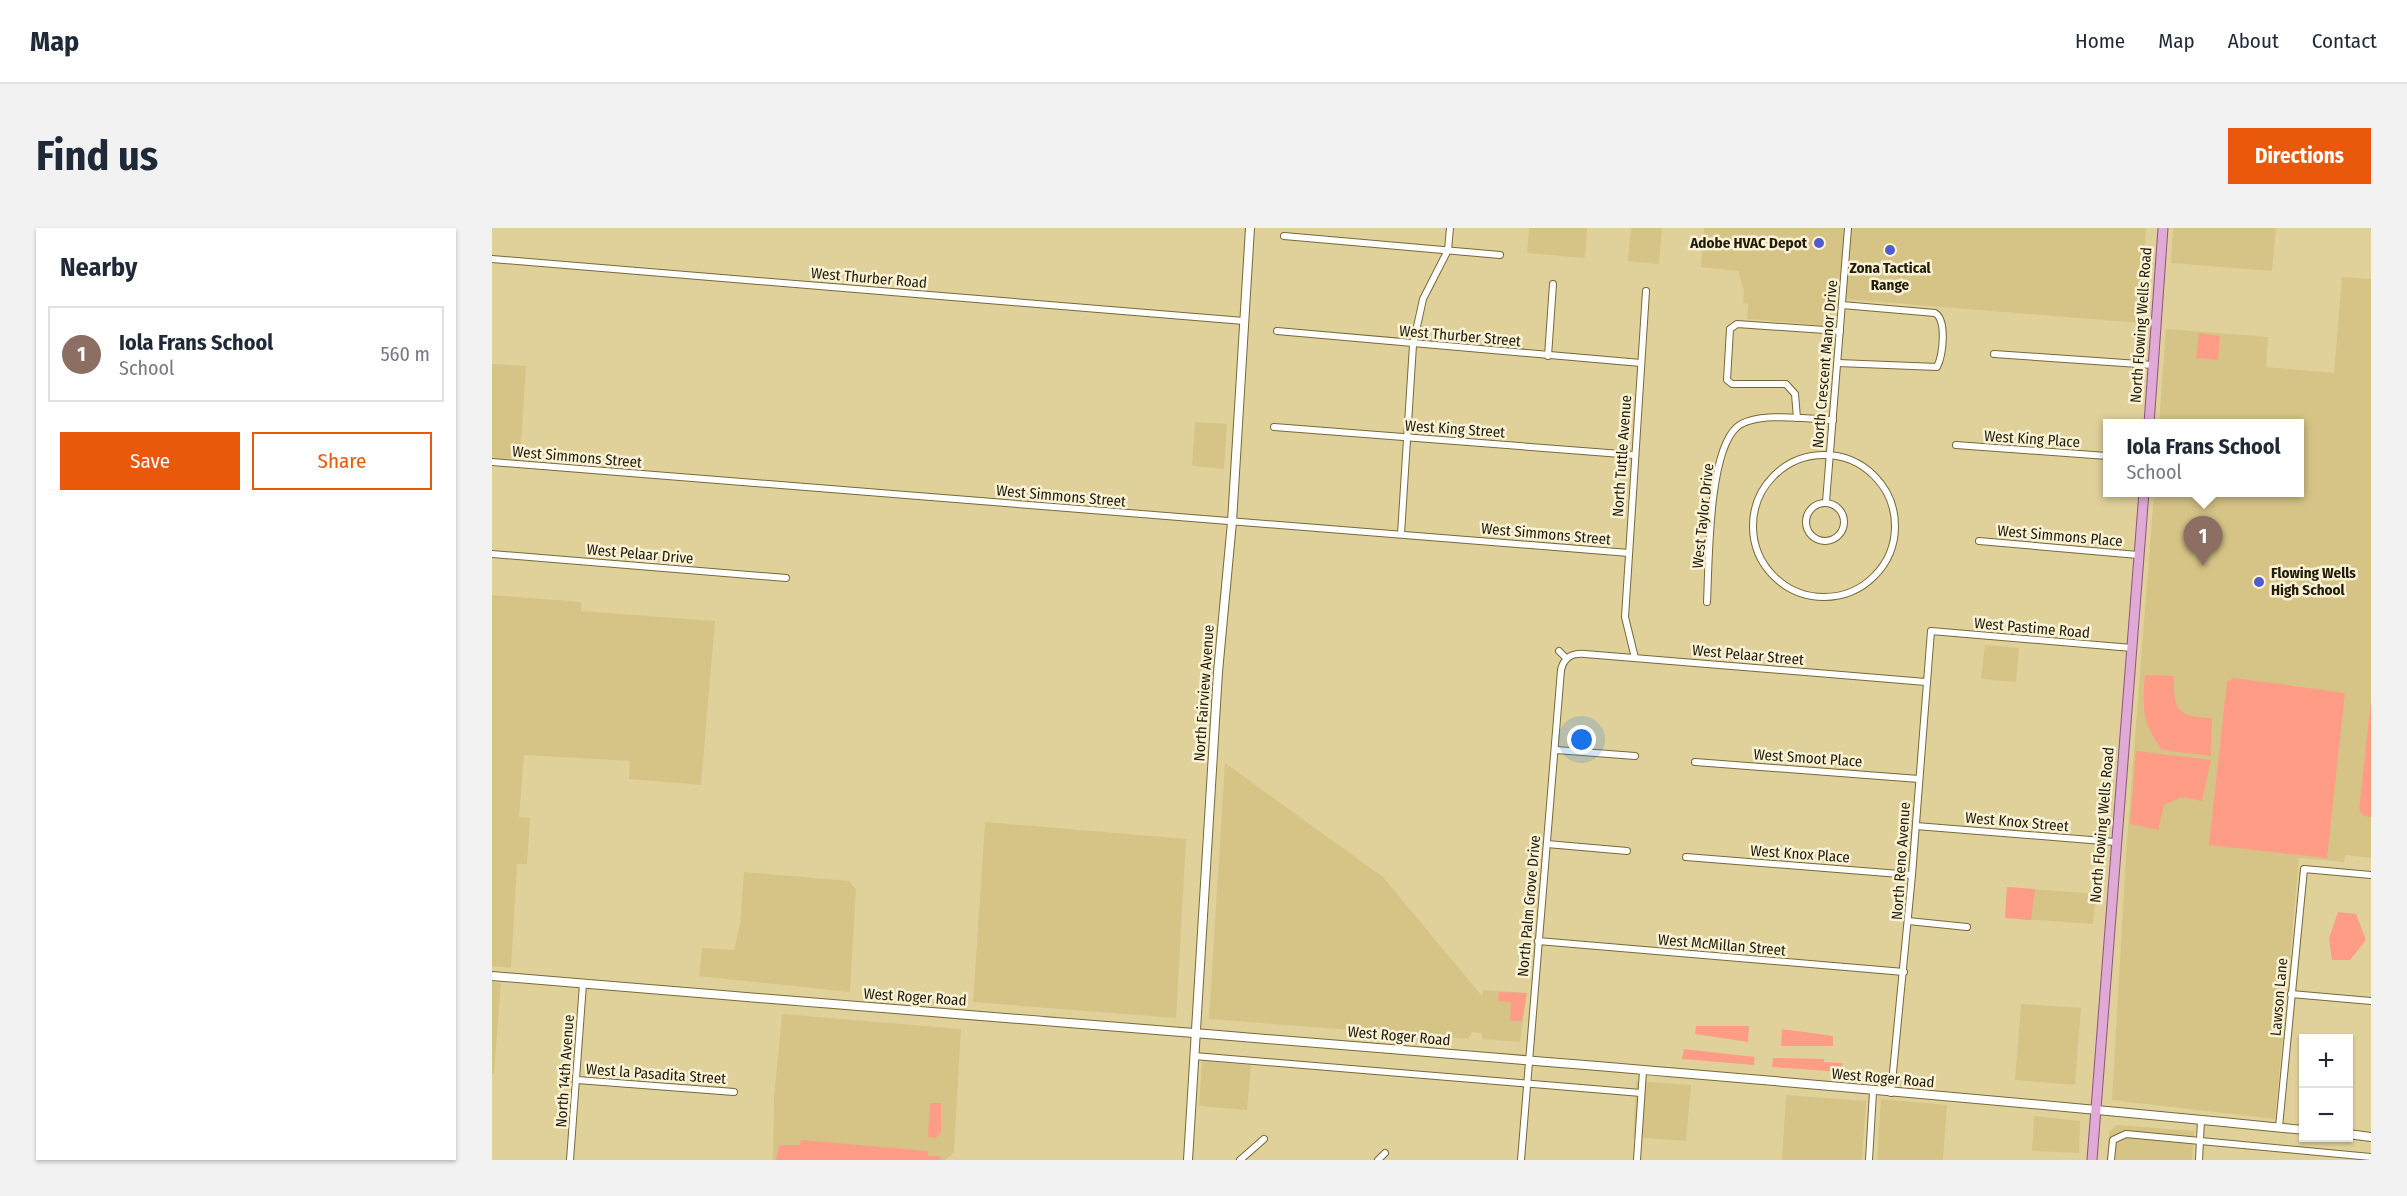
<!DOCTYPE html>
<html lang="en">
<head>
<meta charset="utf-8">
<style>
	:root { --surface:#fff; --page:#f2f2f3; --text:#1f2937; --muted:#747a83; --line:#e0e1e3; --accent:#ea580c }
	body { margin:0; font-family:"Fira Sans Condensed",sans-serif; background:var(--page); color:var(--text) }
	.controls { position:absolute; right:18px; bottom:18px; display:grid; overflow:hidden; border-radius:0px; box-shadow:0 2px 4px #0004 }
	.controls button { width:54px; height:54px; display:grid; place-items:center; padding:0; border:0; border-bottom:2px solid var(--line); background:var(--surface); color:var(--text); font:30px sans-serif }
	.you { position:absolute; left:1090px; top:512px; width:21px; height:21px; margin:-15px; border:4px solid #fff; border-radius:50%; background:#1a73e8; box-shadow:0 0 0 9px #1a73e833 }
	.badge { display:grid; place-items:center; width:39px; height:39px; border-radius:50%; background:var(--accent); color:#fff; font-size:20px; font-weight:700 }
	.pin { position:absolute; translate:-50% -50px; filter:drop-shadow(0 2px 3px #0008) }
	.pin::after { content:''; position:absolute; top:32px; width:21px; height:18px; background:inherit; clip-path:polygon(0 0,100% 0,50% 100%) }
	.popup { position:absolute; left:1611px; top:191px; width:201px; height:78px; box-sizing:border-box; display:grid; place-content:center; border-radius:0px; background:var(--surface); filter:drop-shadow(0 2px 4px #0005); font-size:20px; white-space:nowrap; color:var(--muted) }
	.popup b { font-size:22px; color:var(--text) }
	.popup::after { content:''; position:absolute; left:50%; top:100%; margin-left:-12px; border:12px solid transparent; border-top-color:var(--surface) }
	.list { margin:0; padding:0; list-style:none }
	h2 { display:flex; justify-content:space-between; align-items:center; height:78px; margin:0; padding:0 24px; font-size:26px }
	h2 small { font-size:20px; font-weight:400; color:var(--muted) }
	.list li { display:grid; grid-template-columns:39px 1fr auto; gap:18px; align-items:center; box-sizing:border-box; height:96px; margin:0 12px 12px; padding:0 12px; border:2px solid var(--line); border-radius:0px }
	.list b { display:block; font-size:22px; white-space:nowrap }
	.list p { margin:0; font-size:20px; white-space:nowrap; color:var(--muted) }
	.list em { font-size:20px; font-style:normal; color:var(--muted) }
	.actions { display:flex; gap:12px; padding:18px 24px }
	.actions a { flex:1; padding:14px 0; border:2px solid var(--accent); border-radius:0px; text-align:center; font-size:21px; color:var(--accent) }
	.actions .main { background:var(--accent); color:#fff }
	.map { position:relative; flex:none; width:1879px; height:932px; overflow:hidden; border-radius:0px }
	header { display:flex; align-items:center; gap:36px; box-sizing:border-box; height:84px; padding:0 30px; background:var(--surface); border-bottom:2px solid var(--line) }
	header strong { font-size:28px }
	nav { display:flex; gap:33px; margin-inline-start:auto; font-size:21px }
	.intro { display:flex; align-items:center; justify-content:space-between; box-sizing:border-box; height:144px; padding:0 36px }
	h1 { margin:0; font-size:42px }
	.button { padding:15px 27px; border-radius:0px; background:var(--accent); color:#fff; font-size:21px; font-weight:700 }
	main { display:flex; gap:36px; padding:0 36px }
	aside { flex:1; background:var(--surface); border-radius:0px; box-shadow:0 2px 4px #0004 }
	.map>svg:first-child { display:block }
	.built { fill:#d6c487 }
	.green { fill:#ff9c85 }
	.lines { fill:none; stroke-linecap:round; stroke-linejoin:round }
	.minor-casing { stroke:#776937; stroke-width:8 }
	.tertiary-casing { stroke:#776937; stroke-width:10 }
	.primary-casing { stroke:#90537c; stroke-width:11 }
	.minor { stroke:#fff; stroke-width:6 }
	.tertiary { stroke:#fff; stroke-width:8 }
	.primary { stroke:#e0aad6; stroke-width:9 }
	.poi-dot { fill:#4f5cd1; stroke:#f9f2d7; stroke-width:2 }
	.labels { text-anchor:middle; dominant-baseline:central; stroke-width:5; stroke-linejoin:round; paint-order:stroke }
	.poi-label { font-size:15px; font-weight:bold; fill:#221c07; stroke:#f9f2d7; text-anchor:end }
	.street-label { font-size:15px; fill:#221c07; stroke:#f9f2d7 }
</style>
</head>
<body>
<header>
<strong>Map</strong>
<nav><a>Home</a><a>Map</a><a>About</a><a>Contact</a></nav>
</header>
<div class="intro"><h1>Find us</h1><a class="button">Directions</a></div>
<main>
<aside>
<h2>Nearby<small></small></h2>
<ul class="list">
<li><span class="badge" style="background:#8d6e63">1</span><div><b>Iola Frans School</b><p>School</p></div><em>560 m</em></li>
</ul>
<div class="actions"><a class="main">Save</a><a>Share</a></div>
</aside>
<div class="map">
<svg width="1879" height="932" viewBox="0 0 1879 932">
	<rect width="100%" height="100%" fill="#e0d19b"/>
	<g class="built">
		<polygon points="1037,0 1095,0 1093,30 1035,25"/>
		<polygon points="1139,0 1170,0 1167,36 1136,33"/>
		<polygon points="1212,0 1654,0 1648,95 1340,70 1338,98 1255,91 1256,76 1251,75 1252,63 1246,43 1209,39"/>
		<polygon points="1681,0 1784,0 1780,43 1679,35"/>
		<polygon points="1850,49 1879,51 1879,630 1853,627 1852,634 1807,630 1783,891 1620,872 1635,612 1662,265 1807,264 1807,196 1667,195 1674,101 1776,109 1774,139 1842,145"/>
		<polygon points="0,136 34,138 28,231 0,230"/>
		<polygon points="703,194 735,196 732,241 700,238"/>
		<polygon points="0,367 89,374 89,383 223,393 209,557 137,551 138,533 32,527 27,589 38,590 35,636 25,636 19,740 0,738"/>
		<polygon points="1493,417 1527,420 1524,454 1489,451"/>
		<polygon points="733,535 891,649 990,768 991,762 1035,765 1028,814 990,811 990,805 980,804 976,811 717,791"/>
		<polygon points="493,594 694,611 684,790 481,774"/>
		<polygon points="252,644 357,653 364,661 358,764 207,748 210,720 242,722 248,696"/>
		<polygon points="1515,659 1604,666 1601,696 1513,690"/>
		<polygon points="0,754 9,755 2,846 0,846"/>
		<polygon points="1529,776 1589,780 1583,857 1523,852"/>
		<polygon points="290,786 469,801 462,924 454,932 281,932 282,869"/>
		<polygon points="710,833 759,837 755,882 707,878"/>
		<polygon points="1144,853 1199,857 1194,913 1141,909"/>
		<polygon points="1294,867 1374,873 1370,932 1290,932"/>
		<polygon points="1389,871 1455,877 1451,932 1385,932"/>
		<polygon points="1542,888 1588,893 1587,925 1540,923"/>
		<polygon points="1625,897 1702,903 1700,932 1615,932 1617,904"/>
	</g>
	<g class="green">
		<polygon points="1707,105 1728,108 1726,132 1704,130"/>
		<path d="M1653 447 1682 448C1681 482 1686 489 1720 490L1719 528 1670 522C1650 494 1650 480 1653 447Z"/>
		<polygon points="1741,450 1853,465 1835,630 1717,617 1735,454"/>
		<polygon points="1879,471 1879,589 1872,588 1867,582"/>
		<polygon points="1644,523 1719,532 1710,573 1690,569 1672,577 1666,602 1638,596"/>
		<polygon points="1515,659 1543,661 1539,692 1513,690"/>
		<polygon points="1846,684 1864,686 1874,712 1858,732 1840,732 1837,710"/>
		<polygon points="1007,764 1035,765 1030,793 1018,793 1019,774 1006,773"/>
		<polygon points="1204,798 1257,798 1256,814 1203,806"/>
		<polygon points="1290,801 1341,808 1341,818 1289,818"/>
		<polygon points="1192,821 1263,829 1262,837 1190,831"/>
		<polygon points="1281,830 1332,831 1332,834 1350,835 1350,844 1280,839"/>
		<polygon points="438,875 449,875 449,904 444,910 436,909"/>
		<polygon points="309,912 436,923 436,928 448,928 449,932 284,932 287,917 308,917"/>
	</g>
	<g class="lines">
		<defs>
			<g id="minor">
				<polyline points="792,8 1008,27"/>
				<polyline points="0,31 752,93"/>
				<polyline points="785,103 1149,135"/>
				<polyline points="1502,126 1661,137"/>
				<polyline points="1056,128 1061,56"/>
				<path d="M1346 135 1445 139C1451 127 1455 92 1443 85L1350 77"/>
				<polyline points="1305,190 1303,166 1294,156 1240,156 1235,152 1238,101 1245,96 1348,103"/>
				<polyline points="782,199 1142,227"/>
				<polyline points="1464,217 1615,228"/>
				<circle cx="1332" cy="298" r="71"/>
				<polyline points="0,234 1137,325"/>
				<polyline points="1334,274 1356,0"/>
				<circle cx="1333" cy="294" r="19"/>
				<polyline points="909,306 921,117 931,71 956,22 958,0"/>
				<polyline points="1487,313 1646,327"/>
				<polyline points="0,326 294,350"/>
				<path d="M1215 374C1217 335 1216 224 1245 199 1264 183 1317 191 1341 192"/>
				<polyline points="1067,423 1074,430"/>
				<polyline points="1143,430 1133,389 1154,63"/>
				<polyline points="1064,522 1143,528"/>
				<polyline points="1203,534 1427,551"/>
				<polyline points="1424,598 1623,614"/>
				<polyline points="1055,616 1135,623"/>
				<polyline points="1194,629 1420,647"/>
				<polyline points="1416,693 1475,699"/>
				<polyline points="1046,713 1412,744"/>
				<polyline points="1799,766 1879,773"/>
				<polyline points="702,828 1149,865"/>
				<polyline points="85,852 242,864"/>
				<polyline points="1399,865 1420,647 1439,403 1640,420"/>
				<polyline points="1787,899 1812,641 1879,647"/>
				<polyline points="78,932 91,756"/>
				<polyline points="748,932 772,911"/>
				<polyline points="886,932 893,925"/>
				<path d="M1029 932 1069 442C1072 429 1080 425 1093 426L1434 454"/>
				<polyline points="1145,932 1151,843"/>
				<polyline points="1377,932 1381,864"/>
				<polyline points="1619,932 1621,912 1634,906 1879,929"/>
				<polyline points="1707,932 1709,892"/>
			</g>
			<g id="tertiary">
				<path d="M0 748C604 799 1209 842 1812 902"/>
				<polyline points="1856,906 1879,909"/>
				<polyline points="696,932 726,444 740,294 758,0"/>
			</g>
			<g id="primary">
				<polyline points="1657,196 1671,0"/>
				<polyline points="1600,932 1652,264"/>
			</g>
		</defs>
		<use href="#minor" class="minor-casing"/>
		<use href="#tertiary" class="tertiary-casing"/>
		<use href="#primary" class="primary-casing"/>
		<use href="#minor" class="minor"/>
		<use href="#tertiary" class="tertiary"/>
		<use href="#primary" class="primary"/>
	</g>
	<g class="poi-dot">
		<circle cx="1327" cy="15" r="6"/>
		<circle cx="1398" cy="22" r="6"/>
		<circle cx="1767" cy="354" r="6"/>
	</g>
	<g class="labels">
		<g class="poi-label">
			<text x="1315" y="15">Adobe HVAC Depot</text>
			<text x="1398" y="40" text-anchor="middle">Zona Tactical<tspan x="1398" dy="17">Range</tspan></text>
			<text x="1779" y="345" text-anchor="start">Flowing Wells<tspan x="1779" dy="17">High School</tspan></text>
		</g>
		<g class="street-label">
			<text transform="translate(377 50) rotate(5)">West Thurber Road</text>
			<text transform="translate(1649 97) rotate(-86)">North Flowing Wells Road</text>
			<text transform="translate(968 108) rotate(5)">West Thurber Street</text>
			<text transform="translate(1333 136) rotate(-85)">North Crescent Manor Drive</text>
			<text transform="translate(963 201) rotate(4)">West King Street</text>
			<text transform="translate(1540 211) rotate(4)">West King Place</text>
			<text transform="translate(1130 228) rotate(-86)">North Tuttle Avenue</text>
			<text transform="translate(85 229) rotate(5)">West Simmons Street</text>
			<text transform="translate(569 268) rotate(5)">West Simmons Street</text>
			<text transform="translate(1211 288) rotate(-84)">West Taylor Drive</text>
			<text transform="translate(1054 306) rotate(5)">West Simmons Street</text>
			<text transform="translate(1568 308) rotate(5)">West Simmons Place</text>
			<text transform="translate(148 326) rotate(5)">West Pelaar Drive</text>
			<text transform="translate(1540 400) rotate(5)">West Pastime Road</text>
			<text transform="translate(1256 427) rotate(5)">West Pelaar Street</text>
			<text transform="translate(712 465) rotate(-86)">North Fairview Avenue</text>
			<text transform="translate(1316 530) rotate(4)">West Smoot Place</text>
			<text transform="translate(1525 594) rotate(5)">West Knox Street</text>
			<text transform="translate(1610 597) rotate(-85)">North Flowing Wells Road</text>
			<text transform="translate(1308 626) rotate(4)">West Knox Place</text>
			<text transform="translate(1409 633) rotate(-86)">North Reno Avenue</text>
			<text transform="translate(1037 678) rotate(-85)">North Palm Grove Drive</text>
			<text transform="translate(1230 717) rotate(5)">West McMillan Street</text>
			<text transform="translate(423 769) rotate(4)">West Roger Road</text>
			<text transform="translate(1787 769) rotate(-85)">Lawson Lane</text>
			<text transform="translate(907 808) rotate(5)">West Roger Road</text>
			<text transform="translate(73 843) rotate(-86)">North 14th Avenue</text>
			<text transform="translate(164 846) rotate(4)">West la Pasadita Street</text>
			<text transform="translate(1391 850) rotate(5)">West Roger Road</text>
		</g>
	</g>
</svg>
<div class="controls">
<button>+</button>
<button>−</button>
</div>
<div class="you"></div>
<div class="pin badge" style="left:1711px;top:338px;background:#8d6e63">1</div>
<div class="popup"><b>Iola Frans School</b>School</div>
</div>
</main>
</body>
</html>
